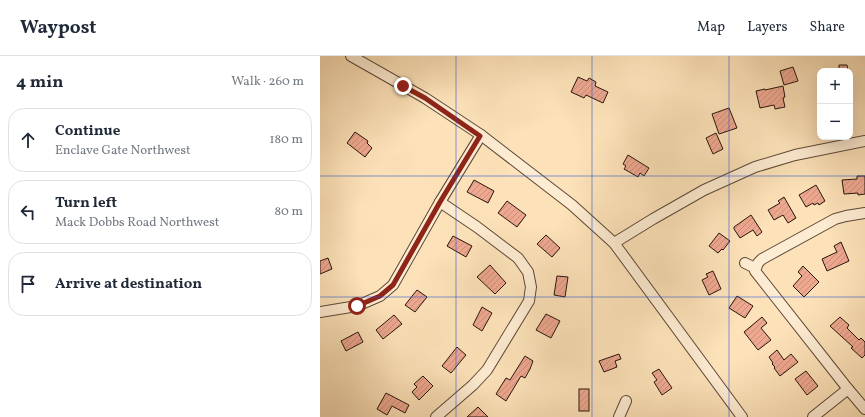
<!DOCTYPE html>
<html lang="en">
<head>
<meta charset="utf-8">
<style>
	:root { --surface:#fff; --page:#f6f6f7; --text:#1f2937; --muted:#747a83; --line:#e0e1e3 }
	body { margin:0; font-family:Vollkorn,serif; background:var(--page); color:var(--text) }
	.controls { position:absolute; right:12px; top:12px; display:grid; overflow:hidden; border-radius:8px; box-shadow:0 4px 16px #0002 }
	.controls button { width:36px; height:36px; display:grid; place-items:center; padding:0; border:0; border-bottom:1px solid var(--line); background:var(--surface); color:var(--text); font:20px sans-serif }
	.stop { position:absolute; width:12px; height:12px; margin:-9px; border:3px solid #8f2418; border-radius:50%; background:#fff }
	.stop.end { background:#8f2418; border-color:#fff; box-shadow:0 1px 4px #0008 }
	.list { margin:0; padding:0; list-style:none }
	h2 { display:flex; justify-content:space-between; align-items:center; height:52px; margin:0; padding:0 16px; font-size:17px }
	h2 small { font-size:13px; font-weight:400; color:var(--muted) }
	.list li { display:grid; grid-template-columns:26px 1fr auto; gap:12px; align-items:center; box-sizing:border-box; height:64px; margin:0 8px 8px; padding:0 8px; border:1px solid var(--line); border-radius:16px }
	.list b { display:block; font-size:15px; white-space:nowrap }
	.list p { margin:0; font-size:13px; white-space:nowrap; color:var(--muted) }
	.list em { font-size:13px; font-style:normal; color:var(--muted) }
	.icon { flex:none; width:22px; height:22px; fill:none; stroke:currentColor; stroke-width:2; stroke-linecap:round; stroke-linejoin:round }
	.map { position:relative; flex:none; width:545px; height:361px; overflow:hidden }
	header { display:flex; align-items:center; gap:24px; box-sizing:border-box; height:56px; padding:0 20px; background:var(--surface); border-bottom:1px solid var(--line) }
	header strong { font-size:19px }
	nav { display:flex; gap:22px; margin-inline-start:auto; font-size:14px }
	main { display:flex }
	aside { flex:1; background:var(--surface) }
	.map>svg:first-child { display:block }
	.building { fill:url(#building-hatch); stroke:#28150c }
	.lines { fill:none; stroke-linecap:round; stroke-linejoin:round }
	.minor-casing { stroke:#5d4837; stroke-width:12 }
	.minor { stroke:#feecd2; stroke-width:10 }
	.route { stroke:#8f2418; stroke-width:5 }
	.grid { fill:none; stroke:#1d4ed8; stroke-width:1; stroke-opacity:0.55 }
</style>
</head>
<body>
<header>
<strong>Waypost</strong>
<nav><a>Map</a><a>Layers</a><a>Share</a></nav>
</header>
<main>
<aside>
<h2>4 min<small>Walk · 260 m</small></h2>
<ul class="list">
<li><svg class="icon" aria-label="ahead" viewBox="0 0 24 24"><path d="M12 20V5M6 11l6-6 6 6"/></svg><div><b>Continue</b><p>Enclave Gate Northwest</p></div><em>180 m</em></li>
<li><svg class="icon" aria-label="left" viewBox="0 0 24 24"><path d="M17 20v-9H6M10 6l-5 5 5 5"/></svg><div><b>Turn left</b><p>Mack Dobbs Road Northwest</p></div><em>80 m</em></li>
<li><svg class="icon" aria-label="arrive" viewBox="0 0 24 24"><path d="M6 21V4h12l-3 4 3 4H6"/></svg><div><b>Arrive at destination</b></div></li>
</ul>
</aside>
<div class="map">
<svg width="545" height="361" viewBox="0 0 545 361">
	<defs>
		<pattern id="building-hatch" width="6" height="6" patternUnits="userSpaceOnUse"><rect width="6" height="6" fill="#eea890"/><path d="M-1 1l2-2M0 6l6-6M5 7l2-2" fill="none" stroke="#cc907b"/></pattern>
	</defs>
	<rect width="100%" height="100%" fill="#fde2b9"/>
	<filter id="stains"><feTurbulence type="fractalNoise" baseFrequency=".005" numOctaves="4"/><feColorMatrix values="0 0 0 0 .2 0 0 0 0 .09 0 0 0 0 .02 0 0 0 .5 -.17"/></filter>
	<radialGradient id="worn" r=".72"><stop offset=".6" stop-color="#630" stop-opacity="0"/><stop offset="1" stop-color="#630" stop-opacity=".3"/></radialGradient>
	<g class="building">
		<polygon points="519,9 527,9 528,15 519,15"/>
		<polygon points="473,11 478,25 464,29 460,15"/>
		<polygon points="258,21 267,25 269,22 276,26 275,30 288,36 283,47 266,39 264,42 251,36"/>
		<polygon points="463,30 465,41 463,42 465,51 455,53 454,49 440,52 436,35 445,33 445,34"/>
		<polygon points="409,52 417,72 399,78 392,58"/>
		<polygon points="35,76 48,85 47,87 52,92 45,101 27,87"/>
		<polygon points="396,77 403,93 393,98 386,82"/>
		<polygon points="308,99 329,112 324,120 320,117 318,121 304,113 306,110 303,108"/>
		<polygon points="537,120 545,120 545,138 538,139 538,137 524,138 522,124 537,123"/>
		<polygon points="154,124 174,135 168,147 147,136"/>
		<polygon points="496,129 505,145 499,149 498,147 494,149 493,147 486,151 479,139"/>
		<polygon points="464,141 476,162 468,167 463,159 454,164 448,154 460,147 458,145"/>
		<polygon points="187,145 206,159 197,171 178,157"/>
		<polygon points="431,159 442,176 437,180 433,174 420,182 414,173 414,171"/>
		<polygon points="399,177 410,185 403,194 402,193 398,197 389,190"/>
		<polygon points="226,179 240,192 232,201 217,188"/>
		<polygon points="133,180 152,190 146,201 127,190"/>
		<polygon points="521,186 529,205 507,215 502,203 517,196 514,190"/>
		<polygon points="8,202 12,213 0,218 0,205"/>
		<polygon points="170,209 186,227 175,238 157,221"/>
		<polygon points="483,210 499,226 484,241 473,230 482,220 478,216"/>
		<polygon points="393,215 401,233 389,239 382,224 388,221 386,218"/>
		<polygon points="237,220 248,221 245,241 234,239"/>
		<polygon points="97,234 107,241 95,256 85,249"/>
		<polygon points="417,240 433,250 425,262 409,252"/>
		<polygon points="162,251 172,257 162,275 153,269"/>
		<polygon points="226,258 240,265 231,282 216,274"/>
		<polygon points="74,259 82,268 63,283 56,274"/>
		<polygon points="442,261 447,267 441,272 451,284 438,294 424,276"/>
		<polygon points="520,261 529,269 527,272 539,284 541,282 545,286 545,299 542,302 531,292 533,291 510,270"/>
		<polygon points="38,276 43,286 26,295 21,285"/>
		<polygon points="137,291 146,299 131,317 122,310"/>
		<polygon points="457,294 464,304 471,298 478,306 460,320 454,312 455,311 452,308 453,307 449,301"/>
		<polygon points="299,298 301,303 295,305 297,311 284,316 279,305"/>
		<polygon points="205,300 213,305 210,313 205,322 201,320 186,345 176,338 186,322 190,324"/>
		<polygon points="339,313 352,332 342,339 334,326 337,324 332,317"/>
		<polygon points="486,315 498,330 487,339 475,323"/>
		<polygon points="103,320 113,330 99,344 92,336 97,331 94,328"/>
		<rect x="259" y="333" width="10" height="22"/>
		<polygon points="66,337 89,349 85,357 72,350 67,359 57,353"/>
		<polygon points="158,351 168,361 147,361"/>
	</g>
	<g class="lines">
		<defs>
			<g id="minor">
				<polyline points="31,0 105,42 161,79 252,149 294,187 422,361"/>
				<polyline points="545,157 526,160 515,163 442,203 438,207 435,215 528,333 545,353"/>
				<polyline points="294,187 333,163 384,134 435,111 475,99 545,85"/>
				<polyline points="425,207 435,212"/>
				<polyline points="0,256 37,250 60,240 73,229 120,146 161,79"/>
				<polyline points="116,361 153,329 167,314 209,245 211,231 208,216 198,202 157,171 120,146"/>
				<polyline points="299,361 306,345"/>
				<polyline points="493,361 528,333"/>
			</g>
		</defs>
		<use href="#minor" class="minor-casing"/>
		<use href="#minor" class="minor"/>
	</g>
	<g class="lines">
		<polyline class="route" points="37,250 60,240 73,229 120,146 160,80 105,42 83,30"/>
	</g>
	<path class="grid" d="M136 0V361M272 0V361M409 0V361M0 120H545M0 241H545"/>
	<rect width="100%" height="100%" filter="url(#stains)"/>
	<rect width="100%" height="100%" fill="url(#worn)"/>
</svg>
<div class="controls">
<button>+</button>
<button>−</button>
</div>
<div class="stop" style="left:37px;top:250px"></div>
<div class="stop end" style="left:83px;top:30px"></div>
</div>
</main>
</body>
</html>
